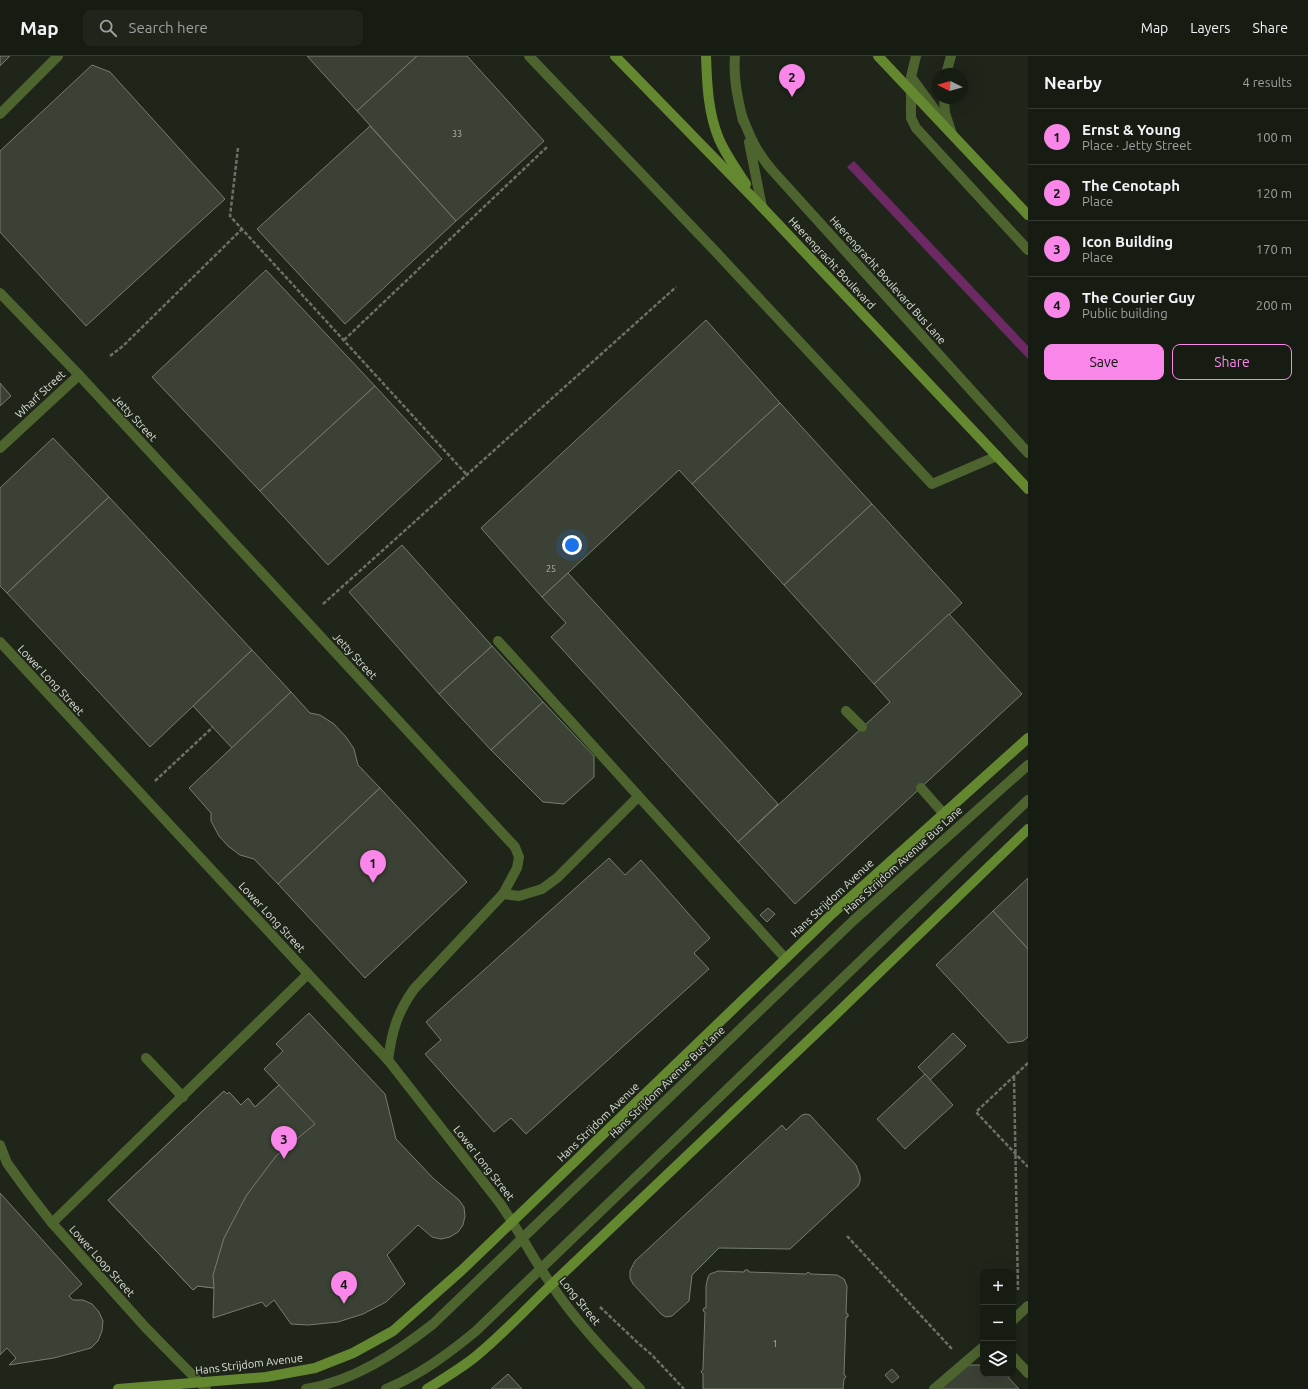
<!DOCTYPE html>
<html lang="en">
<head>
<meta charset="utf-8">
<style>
	:root { --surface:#171c13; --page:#20251c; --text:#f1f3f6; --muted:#9ea1a0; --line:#363a33; --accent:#f987e9 }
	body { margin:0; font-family:Ubuntu,sans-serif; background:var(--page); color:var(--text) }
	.controls { position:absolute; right:12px; bottom:12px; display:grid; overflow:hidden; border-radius:8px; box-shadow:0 4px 16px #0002 }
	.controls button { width:36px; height:36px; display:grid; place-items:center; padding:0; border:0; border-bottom:1px solid var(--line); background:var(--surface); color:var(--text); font:20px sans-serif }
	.compass { position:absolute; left:932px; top:12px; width:36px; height:36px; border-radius:50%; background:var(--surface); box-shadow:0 4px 16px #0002; rotate:276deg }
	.you { position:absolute; left:572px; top:489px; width:14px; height:14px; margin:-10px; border:3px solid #fff; border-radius:50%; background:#1a73e8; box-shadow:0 0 0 6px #1a73e833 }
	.badge { display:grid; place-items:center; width:26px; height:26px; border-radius:50%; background:var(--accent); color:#111; font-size:13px; font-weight:700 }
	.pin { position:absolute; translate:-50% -33px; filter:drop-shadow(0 1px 2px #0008) }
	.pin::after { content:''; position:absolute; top:21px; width:14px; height:12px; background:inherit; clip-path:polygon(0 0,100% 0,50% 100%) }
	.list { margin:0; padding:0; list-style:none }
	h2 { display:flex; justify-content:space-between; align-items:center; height:52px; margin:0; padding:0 16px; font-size:17px }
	h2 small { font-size:13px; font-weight:400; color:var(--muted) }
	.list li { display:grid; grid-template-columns:26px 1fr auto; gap:12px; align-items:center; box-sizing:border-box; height:56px; padding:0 16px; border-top:1px solid var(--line) }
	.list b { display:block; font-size:15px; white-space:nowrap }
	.list p { margin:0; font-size:13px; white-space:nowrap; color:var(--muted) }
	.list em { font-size:13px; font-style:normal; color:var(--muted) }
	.actions { display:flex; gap:8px; padding:12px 16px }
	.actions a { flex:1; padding:9px 0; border:1px solid var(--accent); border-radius:8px; text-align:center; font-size:14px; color:var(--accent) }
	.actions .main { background:var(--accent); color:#111 }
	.icon { flex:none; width:22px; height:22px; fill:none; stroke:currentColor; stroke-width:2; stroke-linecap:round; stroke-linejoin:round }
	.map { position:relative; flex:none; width:1028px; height:1333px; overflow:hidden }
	header { display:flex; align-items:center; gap:24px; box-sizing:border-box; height:56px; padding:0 20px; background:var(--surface); border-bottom:1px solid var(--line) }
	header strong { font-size:19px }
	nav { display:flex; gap:22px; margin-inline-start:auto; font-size:14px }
	.search { width:280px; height:36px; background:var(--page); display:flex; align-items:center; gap:10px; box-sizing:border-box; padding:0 14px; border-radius:8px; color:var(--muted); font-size:15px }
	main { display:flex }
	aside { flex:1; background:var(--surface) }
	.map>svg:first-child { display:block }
	.water { fill:#6c2964 }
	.building { fill:#3b4134; stroke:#767e6f }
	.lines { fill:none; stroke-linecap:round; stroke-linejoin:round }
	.path { stroke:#6c7167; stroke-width:2.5; stroke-dasharray:4 2; stroke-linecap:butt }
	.service { stroke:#4d642f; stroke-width:10 }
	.pedestrian { stroke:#4d642f; stroke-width:10 }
	.minor { stroke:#4d642f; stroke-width:10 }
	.tertiary { stroke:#4d642f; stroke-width:10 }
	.secondary { stroke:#64882f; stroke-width:10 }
	.labels { text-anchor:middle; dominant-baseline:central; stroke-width:3; stroke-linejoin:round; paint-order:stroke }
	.number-label { font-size:9px; fill:#b4b8af }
	.street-label { font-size:11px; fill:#dce0d8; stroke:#1f2519 }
</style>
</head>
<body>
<header>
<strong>Map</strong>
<div class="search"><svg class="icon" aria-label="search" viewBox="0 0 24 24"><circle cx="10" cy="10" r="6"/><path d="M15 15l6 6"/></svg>Search here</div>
<nav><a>Map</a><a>Layers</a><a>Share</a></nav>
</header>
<main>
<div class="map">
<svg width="1028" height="1333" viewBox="0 0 1028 1333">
	<rect width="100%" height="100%" fill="#1f2519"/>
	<polygon class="water" points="854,105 1028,290 1028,303 847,111"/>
	<g class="building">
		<polygon points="0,0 10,0 0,10"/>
		<polygon points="307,0 417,0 357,55"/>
		<polygon points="417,0 467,0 544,85 456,165 357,55"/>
		<polygon points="92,9 110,16 225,143 86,270 0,176 0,95"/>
		<polygon points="370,70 456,165 345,268 257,173"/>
		<polygon points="266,214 375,330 260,435 152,321"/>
		<polygon points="706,264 780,347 692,428 679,414 542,541 481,472"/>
		<polygon points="0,327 11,340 0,350"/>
		<polygon points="375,330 442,403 328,509 260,435"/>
		<polygon points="780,347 872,448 784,529 692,428"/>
		<polygon points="53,382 109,441 7,537 0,530 0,432"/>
		<polygon points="109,441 252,594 150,691 7,537"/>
		<polygon points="872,448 962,547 874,628 784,529"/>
		<polygon points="402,489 492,590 439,638 349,536"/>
		<polygon points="568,517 778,748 738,786 551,581 566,567 542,541"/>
		<polygon points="949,558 1022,638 795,848 738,786 890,646 874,628"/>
		<polygon points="492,590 543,646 491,694 439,638"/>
		<polygon points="252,594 291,636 232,692 193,650"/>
		<polygon points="291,636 310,657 320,659 334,668 346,681 354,693 358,709 380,732 278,828 254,803 240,799 228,790 219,780 211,765 211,757 189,732"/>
		<polygon points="543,646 594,700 594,721 564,748 543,746 491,694"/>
		<polygon points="380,732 467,826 365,922 278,828"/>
		<polygon points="609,802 625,819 641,804 710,882 694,897 709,913 526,1078 511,1062 494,1076 425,998 441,984 426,966"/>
		<polygon points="1028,822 1028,893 993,855"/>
		<polygon points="768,852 775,858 767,866 760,859"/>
		<polygon points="993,855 1028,893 1028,981 1023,985 1008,987 936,909"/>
		<polygon points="309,957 385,1038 396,1083 434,1123 459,1144 464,1151 465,1160 463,1169 458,1176 450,1181 441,1183 432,1181 418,1169 387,1199 405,1228 386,1246 363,1258 338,1266 308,1269 291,1268 274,1244 266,1251 262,1246 213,1262 214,1232 198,1230 193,1234 108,1144 224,1035 227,1038 229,1036 241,1049 248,1042 255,1051 266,1041 279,1029 264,1013 283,995 276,988"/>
		<polygon points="953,977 966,990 930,1024 918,1011"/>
		<polygon points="925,1018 953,1049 905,1093 877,1063"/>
		<polygon points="279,1029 315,1068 276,1100 246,1140 224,1182 213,1219 214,1232 198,1230 193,1234 108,1144 224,1035 227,1038 229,1036 241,1049 248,1042 255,1051"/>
		<polygon points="806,1058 810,1059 856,1109 860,1120 860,1125 858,1130 790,1193 719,1192 692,1219 689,1245 672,1260 666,1261 661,1258 633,1228 630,1222 630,1215 635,1205 782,1069 786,1074 802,1059"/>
		<polygon points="0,1137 82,1228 69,1240 73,1244 83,1244 92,1248 99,1256 103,1265 102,1275 98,1285 91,1292 54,1302 9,1309 16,1302 7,1292 0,1299"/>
		<polygon points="745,1214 748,1214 749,1216 806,1218 808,1216 811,1218 837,1219 844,1223 847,1230 846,1257 848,1258 848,1261 846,1261 844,1318 846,1321 844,1323 843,1333 703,1333 703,1318 701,1316 703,1313 705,1256 703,1255 704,1252 706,1252 706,1230 708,1221 710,1218 718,1215 744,1216"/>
		<polygon points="961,1309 983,1309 983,1318 1005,1318 1019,1333 936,1333"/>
		<polygon points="892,1313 899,1321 892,1327 885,1319"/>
		<polygon points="508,1318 522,1333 491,1333"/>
	</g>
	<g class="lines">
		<g class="path">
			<polyline points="238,92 230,160 467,419"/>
			<polyline points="344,284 548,90"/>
			<polyline points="110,300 123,290 242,173"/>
			<polyline points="323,548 676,231"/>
			<polyline points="155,725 213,671"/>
			<polyline points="1028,1007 976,1056 1028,1111"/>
			<polyline points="1014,1021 1018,1234"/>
			<polyline points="847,1180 952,1293"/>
			<polyline points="600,1251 638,1287 652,1299 684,1333"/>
		</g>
		<g class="service">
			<polyline points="529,0 715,195 932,428 997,400"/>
			<path d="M735 0C733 23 738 43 743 65"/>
			<polyline points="916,0 911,21 941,62"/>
			<polyline points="911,34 911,62 916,72 1028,194"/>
			<path d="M742 60C750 81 757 97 772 114L1028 397"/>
			<polyline points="749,86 762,151"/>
			<polyline points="498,585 785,902"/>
			<polyline points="846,655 862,671"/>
			<polyline points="921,732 944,758"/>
			<polyline points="503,838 519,840 542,833 557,822 638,741"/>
			<polyline points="146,1002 183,1041"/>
			<path d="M306 1333C354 1325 396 1297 433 1268L854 864 1028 709"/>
			<path d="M386 1333C420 1319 448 1298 476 1275L1028 744"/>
		</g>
		<g class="pedestrian">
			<polyline points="0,58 58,0"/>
			<polyline points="1013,1264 1028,1250"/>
			<polyline points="1013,1301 1028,1317"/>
			<polyline points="934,1333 983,1291"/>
		</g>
		<g class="minor">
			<path d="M0 237 79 319 515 791 519 801 517 812 503 838 414 933C397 957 392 975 388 1004"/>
			<polyline points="0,392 79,319"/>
			<polyline points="52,1167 308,918"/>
		</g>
		<g class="tertiary">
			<polyline points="946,18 951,0"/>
			<polyline points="944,42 945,57 952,78"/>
			<path d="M0 586 388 1004 499 1146C518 1172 532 1202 551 1228 576 1266 609 1300 640 1333"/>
			<polyline points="0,1089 7,1107 28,1136 52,1167 146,1272 206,1333"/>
		</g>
		<g class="secondary">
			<polyline points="615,0 762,151 1028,433"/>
			<path d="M706 0C707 28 708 57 719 83 726 99 736 113 746 128"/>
			<polyline points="878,0 1028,159"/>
			<polyline points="118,1333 266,1321 315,1312 353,1297 393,1275 461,1215 833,857 1028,682"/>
			<path d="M427 1333C443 1323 460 1313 475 1301 502 1279 526 1253 551 1229L831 963 1028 773"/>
		</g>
	</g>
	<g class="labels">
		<g class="number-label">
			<text x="457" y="78">33</text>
			<text x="551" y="513">25</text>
			<text x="775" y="1288">1</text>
		</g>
		<g class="street-label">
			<text transform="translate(832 207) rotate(47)">Heerengracht Boulevard</text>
			<text transform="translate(888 224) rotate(48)">Heerengracht Boulevard Bus Lane</text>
			<text transform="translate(40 338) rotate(-43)">Wharf Street</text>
			<text transform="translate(135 362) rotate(47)">Jetty Street</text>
			<text transform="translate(355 600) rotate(47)">Jetty Street</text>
			<text transform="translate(51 624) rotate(47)">Lower Long Street</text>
			<text transform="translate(903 804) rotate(-42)">Hans Strijdom Avenue Bus Lane</text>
			<text transform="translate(832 842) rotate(-43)">Hans Strijdom Avenue</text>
			<text transform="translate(272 861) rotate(47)">Lower Long Street</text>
			<text transform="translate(667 1026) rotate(-44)">Hans Strijdom Avenue Bus Lane</text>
			<text transform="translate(598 1066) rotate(-44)">Hans Strijdom Avenue</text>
			<text transform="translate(484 1107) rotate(52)">Lower Long Street</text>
			<text transform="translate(102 1205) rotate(48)">Lower Loop Street</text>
			<text transform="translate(580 1245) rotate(51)">Long Street</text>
			<text transform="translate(249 1308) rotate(-7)">Hans Strijdom Avenue</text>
		</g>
	</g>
</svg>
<div class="controls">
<button>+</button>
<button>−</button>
<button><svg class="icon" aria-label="layers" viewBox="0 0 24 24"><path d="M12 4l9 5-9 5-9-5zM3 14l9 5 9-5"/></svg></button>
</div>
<svg class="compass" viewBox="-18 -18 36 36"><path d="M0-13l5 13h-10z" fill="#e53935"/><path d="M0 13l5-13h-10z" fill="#9ea1a0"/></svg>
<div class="you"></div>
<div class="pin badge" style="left:373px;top:827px">1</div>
<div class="pin badge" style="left:792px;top:41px">2</div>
<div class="pin badge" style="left:284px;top:1103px">3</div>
<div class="pin badge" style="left:344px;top:1248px">4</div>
</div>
<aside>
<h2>Nearby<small>4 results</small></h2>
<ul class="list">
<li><span class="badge">1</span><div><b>Ernst &amp; Young</b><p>Place · Jetty Street</p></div><em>100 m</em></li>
<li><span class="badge">2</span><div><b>The Cenotaph</b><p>Place</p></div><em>120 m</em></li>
<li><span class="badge">3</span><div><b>Icon Building</b><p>Place</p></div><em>170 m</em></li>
<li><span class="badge">4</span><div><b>The Courier Guy</b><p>Public building</p></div><em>200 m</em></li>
</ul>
<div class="actions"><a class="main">Save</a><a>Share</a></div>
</aside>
</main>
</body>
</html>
